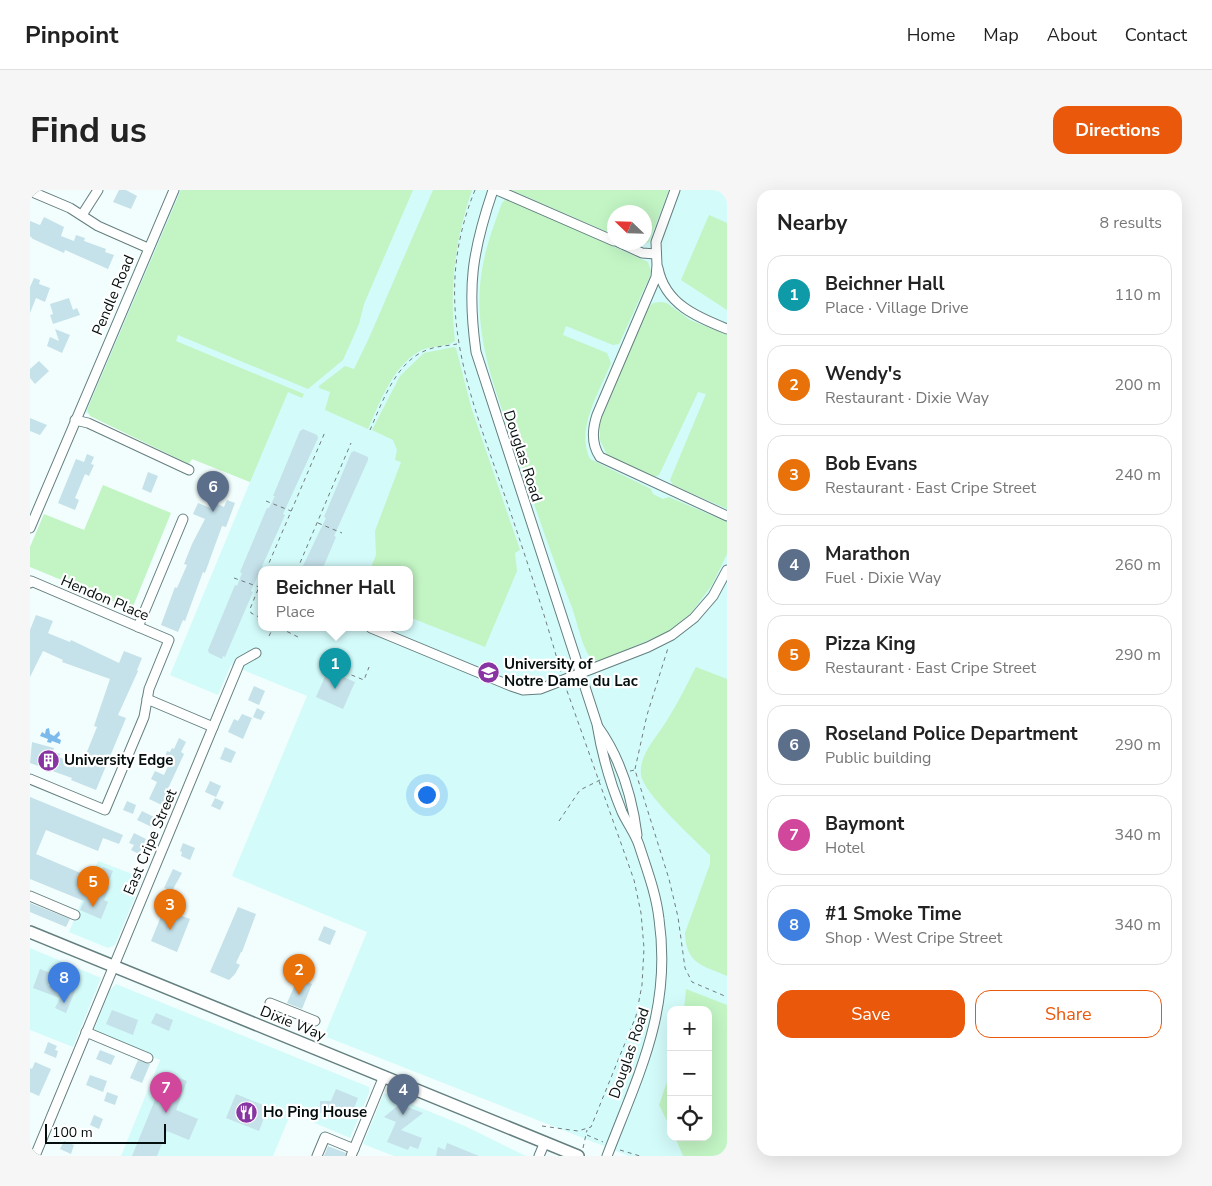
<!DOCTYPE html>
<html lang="en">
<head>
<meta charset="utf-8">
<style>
	:root { --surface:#fff; --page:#f6f6f6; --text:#222; --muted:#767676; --line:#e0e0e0; --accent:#ea580c }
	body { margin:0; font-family:"Nunito Sans",sans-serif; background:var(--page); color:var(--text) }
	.controls { position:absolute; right:15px; bottom:15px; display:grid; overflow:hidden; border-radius:10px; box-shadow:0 5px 20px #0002 }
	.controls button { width:45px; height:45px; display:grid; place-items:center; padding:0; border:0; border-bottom:1px solid var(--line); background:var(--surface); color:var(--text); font:25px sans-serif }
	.compass { position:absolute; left:577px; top:15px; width:45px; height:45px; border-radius:50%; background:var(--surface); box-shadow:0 5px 20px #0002; rotate:293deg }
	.scale { position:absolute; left:15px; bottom:12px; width:121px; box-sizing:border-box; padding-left:5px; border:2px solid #050e0e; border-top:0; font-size:14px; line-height:18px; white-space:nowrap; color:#050e0e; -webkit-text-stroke:4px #fff; paint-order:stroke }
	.you { position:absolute; left:396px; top:604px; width:18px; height:18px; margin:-12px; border:4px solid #fff; border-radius:50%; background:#1a73e8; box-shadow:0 0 0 8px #1a73e833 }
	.badge { display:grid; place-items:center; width:32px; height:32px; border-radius:50%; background:var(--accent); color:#fff; font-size:16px; font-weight:700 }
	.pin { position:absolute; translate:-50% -41px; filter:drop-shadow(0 1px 2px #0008) }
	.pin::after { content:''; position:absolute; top:26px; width:18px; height:15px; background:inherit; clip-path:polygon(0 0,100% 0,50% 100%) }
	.popup { position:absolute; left:228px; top:376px; width:155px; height:65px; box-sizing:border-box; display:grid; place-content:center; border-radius:10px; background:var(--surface); filter:drop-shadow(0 1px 4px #0005); font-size:16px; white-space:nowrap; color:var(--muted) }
	.popup b { font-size:19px; color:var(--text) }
	.popup::after { content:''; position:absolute; left:50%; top:100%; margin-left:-10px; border:10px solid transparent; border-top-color:var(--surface) }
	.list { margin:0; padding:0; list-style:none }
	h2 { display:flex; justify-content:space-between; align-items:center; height:65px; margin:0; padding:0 20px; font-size:21px }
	h2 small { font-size:16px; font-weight:400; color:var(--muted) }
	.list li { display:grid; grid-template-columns:32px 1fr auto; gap:15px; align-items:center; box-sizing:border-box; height:80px; margin:0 10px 10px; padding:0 10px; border:1px solid var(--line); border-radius:15px }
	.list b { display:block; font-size:19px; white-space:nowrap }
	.list p { margin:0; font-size:16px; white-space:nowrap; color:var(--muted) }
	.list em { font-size:16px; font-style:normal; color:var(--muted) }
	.actions { display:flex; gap:10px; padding:15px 20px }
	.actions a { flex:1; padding:11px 0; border:1px solid var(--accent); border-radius:15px; text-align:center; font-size:18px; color:var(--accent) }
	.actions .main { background:var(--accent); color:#fff }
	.icon { flex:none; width:28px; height:28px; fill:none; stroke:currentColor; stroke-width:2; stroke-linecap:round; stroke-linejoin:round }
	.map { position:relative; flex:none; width:697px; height:966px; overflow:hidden; border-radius:15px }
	header { display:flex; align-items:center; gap:30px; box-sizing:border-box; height:70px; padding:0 25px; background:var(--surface); border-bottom:1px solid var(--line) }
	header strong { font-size:24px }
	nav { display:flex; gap:28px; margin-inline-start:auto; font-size:18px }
	.intro { display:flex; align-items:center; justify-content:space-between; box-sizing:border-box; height:120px; padding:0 30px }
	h1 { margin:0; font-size:35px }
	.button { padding:12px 22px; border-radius:15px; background:var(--accent); color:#fff; font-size:18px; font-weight:700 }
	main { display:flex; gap:30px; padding:0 30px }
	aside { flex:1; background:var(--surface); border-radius:15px; box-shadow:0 5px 20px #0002 }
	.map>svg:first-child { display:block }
	.built { fill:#d3fbfa; fill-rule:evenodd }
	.green { fill:#c2f4c4 }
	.water { fill:#7cbaec }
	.building { fill:#c5e1e9 }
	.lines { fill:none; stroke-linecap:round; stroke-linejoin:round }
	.minor-casing { stroke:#647f7f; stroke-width:11 }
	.major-casing { stroke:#647f7f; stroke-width:14 }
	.path { stroke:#717c7b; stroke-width:1; stroke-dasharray:4 4; stroke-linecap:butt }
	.minor { stroke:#fff; stroke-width:9 }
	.major { stroke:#fff; stroke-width:11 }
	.labels { text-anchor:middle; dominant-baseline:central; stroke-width:4.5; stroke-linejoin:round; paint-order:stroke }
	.street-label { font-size:15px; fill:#050e0e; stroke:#fff }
	.poi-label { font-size:15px; font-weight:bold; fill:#050e0e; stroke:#fff; text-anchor:start }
</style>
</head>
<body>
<header>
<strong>Pinpoint</strong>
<nav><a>Home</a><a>Map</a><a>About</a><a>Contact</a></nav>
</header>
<div class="intro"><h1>Find us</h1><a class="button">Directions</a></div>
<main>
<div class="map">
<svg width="697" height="966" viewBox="0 0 697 966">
	<rect width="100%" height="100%" fill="#f2fefd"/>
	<g class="built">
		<path d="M147 0H697V966H599L294 846 337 742 202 686 277 506 201 475 188 505 140 485 220 292 53 222ZM584 22H614V52H584ZM231 380H379V438H231ZM641 820H678V947H641Z"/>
		<polygon points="68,671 113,688 85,755 78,758 39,742"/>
		<polygon points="0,758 71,788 43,857 0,840"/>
		<polygon points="86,794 339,897 339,903 320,948 261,923 243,966 91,966 130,870 63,842 80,800"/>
		<polygon points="354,903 435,936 496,966 364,966 333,954"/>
	</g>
	<g class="green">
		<polygon points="151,0 383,0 334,114 329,134 313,170 278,199 148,145 146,151 274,204 272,208 258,202 220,292 162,269 159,274 60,226 57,220"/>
		<path d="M403 0H442C425 50 419 98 425 151 415 158 399 155 388 162 362 178 350 212 338 239L295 220 300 202 289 198V196L315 176 324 179 339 148Z"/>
		<polygon points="481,0 639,0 619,52 608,57 603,53 614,52 614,22 584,22 584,45"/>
		<path d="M475 10 484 12 618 72 621 81 620 86 589 154 583 155 536 136 533 145 577 163 581 173C570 201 545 239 560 269L621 299 623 304 633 309 639 307 697 332V364L682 395 661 423 636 443 569 471 563 470C552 461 547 429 541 415 520 362 502 308 484 254 470 213 453 171 450 127 447 83 457 53 472 13Z"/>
		<polygon points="679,25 697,33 697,120 651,90"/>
		<polygon points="631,112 637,113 660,130 697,145 697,319 643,295 640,290 676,204 668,202 629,285 625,287 578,267 570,250 570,232 615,121 623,113"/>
		<polygon points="424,157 426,158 441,217 490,360 485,363 487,381 455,457 379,427 379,380 340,380 346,365 345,341 371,272 365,270 367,260 363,250 342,240 370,186 394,163"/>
		<polygon points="73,295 141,323 102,419 0,377 0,357 14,324 54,340"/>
		<path d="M666 477 697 489V786C672 775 656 774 655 743L680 674V665C665 650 614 604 611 585 608 564 630 544 639 527 649 511 657 494 666 477Z"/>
		<polygon points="656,799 697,815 697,966 653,966 645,947 678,947 678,820 654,820"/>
		<polygon points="641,880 641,939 629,915"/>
	</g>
	<polygon class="water" points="19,538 20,544 24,546 29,541 30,545 27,548 31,550 30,554 22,551 21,553 17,552 18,549 10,546 12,542 15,544 16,539"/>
	<g class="building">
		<polygon points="89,0 96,0 107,6 101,19 83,12"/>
		<polygon points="14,27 34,37 31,46 44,51 46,45 55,48 54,51 76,59 75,62 84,65 78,79 35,60 34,63 3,49 0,46 0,31 10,35"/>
		<polygon points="4,88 10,90 9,94 20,98 15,112 6,108 0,123 0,97"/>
		<polygon points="39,108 43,120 47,118 50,125 23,134 20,125 23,124 20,114"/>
		<polygon points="25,139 40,145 32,163 17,156 20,147 29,151"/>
		<polygon points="9,171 19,181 5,194 0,188 0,179"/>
		<polygon points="0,228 17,235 10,245 0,241"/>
		<polygon points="273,239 287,245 288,248 253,324 255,325 221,401 223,402 195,467 193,466 192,469 179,463 178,460 205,395 207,396 212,383 210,382 237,318 239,318 245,306 243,306 270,241"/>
		<polygon points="324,261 338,267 338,270 304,346 306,347 292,380 271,380 296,328 294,327 321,263"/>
		<polygon points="57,264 64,267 61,274 64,275 59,286 55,284 45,308 49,310 45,320 28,313 46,269 54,272"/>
		<polygon points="118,282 128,286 121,303 112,299"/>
		<polygon points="197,310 205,313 196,337 192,336 175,383 173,382 155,431 153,430 148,442 131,435 145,397 147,398 157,375 154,374 162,354 175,329 163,324 168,313 183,319 185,313 194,317"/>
		<polygon points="6,425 23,431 18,443 20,444 40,452 41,450 89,473 94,461 112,468 107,480 108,481 88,525 96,528 66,600 41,590 42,588 0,573 2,552 24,558 23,561 30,564 29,567 48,575 52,574 67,537 64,536 80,489 32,472 33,470 13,461 0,487 0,440"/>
		<polygon points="298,480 325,492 313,519 286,507"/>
		<polygon points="224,496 235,501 229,515 218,510"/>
		<polygon points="227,518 235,522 231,530 223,527"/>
		<polygon points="212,524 222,528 213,549 198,542 204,529 208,531"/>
		<polygon points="149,548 156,552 151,562 154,564 135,605 138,607 134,616 119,609 127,592 121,589 125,581 134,585 141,570 135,567 137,561 140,562 142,558 144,559"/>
		<polygon points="195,557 206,562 201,573 190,569"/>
		<polygon points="180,591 191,596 186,607 175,602"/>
		<polygon points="0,607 93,645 89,654 73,648 68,661 16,640 6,664 67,690 73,677 83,681 77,696 80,697 74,710 78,712 71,729 50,720 54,711 0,689"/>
		<polygon points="185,608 194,612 190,620 181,616"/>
		<polygon points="97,611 106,615 103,624 93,620"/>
		<polygon points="112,621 128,629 124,638 107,630"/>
		<polygon points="104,643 116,649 109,664 101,660 104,655 99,653"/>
		<polygon points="153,653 165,658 160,670 151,666 152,662 150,661"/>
		<polygon points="143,679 152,683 142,701 134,698"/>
		<polygon points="0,713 40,729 36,737 0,722"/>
		<polygon points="208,717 226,724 212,762 211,762 206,773 210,775 205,784 199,790 180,782"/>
		<polygon points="134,719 160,729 147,762 121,751"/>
		<polygon points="294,736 306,741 300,755 288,750"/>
		<polygon points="10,779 23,784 18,795 33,801 35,796 45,801 36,823 25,818 30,808 3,798"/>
		<polygon points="268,788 282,794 272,819 257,813"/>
		<polygon points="82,820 108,830 103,845 76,834"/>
		<polygon points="126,823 143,830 139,841 121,833"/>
		<polygon points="18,852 27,856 25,860 28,861 26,868 14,863"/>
		<polygon points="70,860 85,866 81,875 66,869"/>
		<polygon points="108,870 120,874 112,893 100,888"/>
		<polygon points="5,872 21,879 9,906 0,902 0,878 2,879"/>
		<polygon points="136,883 157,891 146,920 168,929 159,950 137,941 127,966 102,966"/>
		<polygon points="60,885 77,891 73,902 56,895"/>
		<polygon points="306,899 328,908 321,926 312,922 290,923 290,911 301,911"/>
		<polygon points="77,902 88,906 85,915 74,911"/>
		<polygon points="206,904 238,917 229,941 196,928"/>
		<polygon points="370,914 393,923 371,940 392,948 388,959 380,956 378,960 357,952 366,932 354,927"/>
		<polygon points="64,925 73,929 69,939 60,935"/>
		<polygon points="34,951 44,955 41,964 30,959"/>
		<polygon points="417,953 449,966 406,966 408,957 415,960"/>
		<polygon points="298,956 316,963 315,966 294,966"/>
	</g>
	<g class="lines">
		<defs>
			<g id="minor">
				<path d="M463 0C442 62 437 97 446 162L567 534C572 565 580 593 592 622 597 633 605 643 609 655 617 680 626 703 629 729 642 820 609 883 577 966"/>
				<polyline points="467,0 584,51"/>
				<path d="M645 0 626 52 627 75 626 87 567 225C562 240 561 254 570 267L697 326"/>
				<polyline points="0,1 40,18 68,36 118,58"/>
				<polyline points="52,25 68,0"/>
				<polyline points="588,52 612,63 626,64"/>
				<path d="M628 78C635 114 667 127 697 139"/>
				<polyline points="45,230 58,233 159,280"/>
				<polyline points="0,338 144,0"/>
				<polyline points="0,393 1,391 139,450 119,499 114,527 75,620 0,589"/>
				<polyline points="108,437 153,329"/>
				<polyline points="341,438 481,496 493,500 510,499 618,457 642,445 664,428 683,406 697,380"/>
				<polyline points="117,509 183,537"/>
				<path d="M568 537C591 569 602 606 607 645"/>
				<polyline points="0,706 45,725"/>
				<polyline points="240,813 285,831"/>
				<polyline points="56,842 118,868"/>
				<polyline points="5,966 210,472 226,463"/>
				<polyline points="287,966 295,947 324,959"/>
				<polyline points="321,966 354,886"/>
				<polyline points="509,966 515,952"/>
			</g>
			<polyline id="major" points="0,742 548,966"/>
		</defs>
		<use href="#minor" class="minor-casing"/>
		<use href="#major" class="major-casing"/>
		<g class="path">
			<path d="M445 0C399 113 440 205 477 312 496 368 515 425 531 483"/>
			<path d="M340 240C352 213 366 171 397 160 406 156 417 156 427 154"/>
			<polyline points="236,311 261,321"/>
			<polyline points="288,333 312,343"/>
			<polyline points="236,380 295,242"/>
			<polyline points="267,380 321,253"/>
			<polyline points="204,388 229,397"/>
			<polyline points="231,392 220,419 221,423 231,428"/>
			<polyline points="250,438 268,447"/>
			<polyline points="239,446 243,438"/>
			<polyline points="314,482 334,490 339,477"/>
			<polyline points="312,486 319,468"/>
			<polyline points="605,579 617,525 638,458"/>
			<polyline points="600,581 605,580 639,689 648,727 655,778 662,792 697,807"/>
			<polyline points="529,631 550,600 572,589"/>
			<polyline points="512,936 548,941 561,937 606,826 612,795 614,758 611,723 604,690 536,498"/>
			<polyline points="557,945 573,952"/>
			<polyline points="553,958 557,940"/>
			<polyline points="590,960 610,966"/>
		</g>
		<use href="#minor" class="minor"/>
		<use href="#major" class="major"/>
	</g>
	<defs>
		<symbol id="university-disc" viewBox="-11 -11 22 22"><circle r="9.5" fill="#8834a2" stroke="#fff"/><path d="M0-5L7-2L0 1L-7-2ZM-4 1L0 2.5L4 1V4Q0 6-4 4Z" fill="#fff"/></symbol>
		<symbol id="building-disc" viewBox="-11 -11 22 22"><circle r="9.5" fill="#8834a2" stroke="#fff"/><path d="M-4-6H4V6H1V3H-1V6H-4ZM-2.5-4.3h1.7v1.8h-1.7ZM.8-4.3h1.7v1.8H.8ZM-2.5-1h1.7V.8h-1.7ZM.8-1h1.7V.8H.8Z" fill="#fff"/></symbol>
		<symbol id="restaurant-disc" viewBox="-11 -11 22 22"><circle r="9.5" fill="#8834a2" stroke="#fff"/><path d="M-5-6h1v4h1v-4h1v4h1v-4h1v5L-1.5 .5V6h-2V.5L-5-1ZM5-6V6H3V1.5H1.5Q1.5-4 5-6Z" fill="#fff"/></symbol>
	</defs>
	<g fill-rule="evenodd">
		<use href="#university-disc" x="446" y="470" width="25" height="25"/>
		<use href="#building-disc" x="6" y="558" width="25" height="25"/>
		<use href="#restaurant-disc" x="204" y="910" width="25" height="25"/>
	</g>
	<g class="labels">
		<g class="street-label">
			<text transform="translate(83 105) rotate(-67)">Pendle Road</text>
			<text transform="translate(493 266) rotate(72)">Douglas Road</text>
			<text transform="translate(75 408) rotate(23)">Hendon Place</text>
			<text transform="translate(120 652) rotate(-67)">East Cripe Street</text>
			<text transform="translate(263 833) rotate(22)">Dixie Way</text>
			<text transform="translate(599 863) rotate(-71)">Douglas Road</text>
		</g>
		<g class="poi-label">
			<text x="474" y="474">University of<tspan x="474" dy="17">Notre Dame du Lac</tspan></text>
			<text x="34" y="570">University Edge</text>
			<text x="233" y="922">Ho Ping House</text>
		</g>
	</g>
</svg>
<div class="controls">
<button>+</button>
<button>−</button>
<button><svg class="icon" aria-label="locate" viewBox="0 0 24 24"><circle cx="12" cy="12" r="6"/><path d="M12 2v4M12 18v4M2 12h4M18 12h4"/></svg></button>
</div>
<svg class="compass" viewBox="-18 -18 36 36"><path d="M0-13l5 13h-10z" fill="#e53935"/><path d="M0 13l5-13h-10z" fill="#767676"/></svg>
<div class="scale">100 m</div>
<div class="you"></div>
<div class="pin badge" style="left:305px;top:499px;background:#0f9aa8">1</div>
<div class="popup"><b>Beichner Hall</b>Place</div>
<div class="pin badge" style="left:269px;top:805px;background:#e8710a">2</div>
<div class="pin badge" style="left:140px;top:740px;background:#e8710a">3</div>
<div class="pin badge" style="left:373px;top:925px;background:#5c6f8a">4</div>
<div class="pin badge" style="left:63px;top:717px;background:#e8710a">5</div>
<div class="pin badge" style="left:183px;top:322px;background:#5c6f8a">6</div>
<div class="pin badge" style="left:136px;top:923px;background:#d1479c">7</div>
<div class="pin badge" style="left:34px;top:813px;background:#3f7fe0">8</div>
</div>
<aside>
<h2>Nearby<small>8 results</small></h2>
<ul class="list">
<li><span class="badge" style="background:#0f9aa8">1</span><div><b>Beichner Hall</b><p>Place · Village Drive</p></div><em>110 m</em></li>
<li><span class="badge" style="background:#e8710a">2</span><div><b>Wendy's</b><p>Restaurant · Dixie Way</p></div><em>200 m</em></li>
<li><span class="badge" style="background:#e8710a">3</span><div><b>Bob Evans</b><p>Restaurant · East Cripe Street</p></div><em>240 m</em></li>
<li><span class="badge" style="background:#5c6f8a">4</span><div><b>Marathon</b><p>Fuel · Dixie Way</p></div><em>260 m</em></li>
<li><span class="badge" style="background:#e8710a">5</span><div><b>Pizza King</b><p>Restaurant · East Cripe Street</p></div><em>290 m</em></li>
<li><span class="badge" style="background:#5c6f8a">6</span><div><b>Roseland Police Department</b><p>Public building</p></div><em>290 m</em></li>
<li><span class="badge" style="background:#d1479c">7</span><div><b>Baymont</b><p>Hotel</p></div><em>340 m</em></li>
<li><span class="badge" style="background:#3f7fe0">8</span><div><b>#1 Smoke Time</b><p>Shop · West Cripe Street</p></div><em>340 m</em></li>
</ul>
<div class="actions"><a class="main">Save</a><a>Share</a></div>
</aside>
</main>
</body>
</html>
